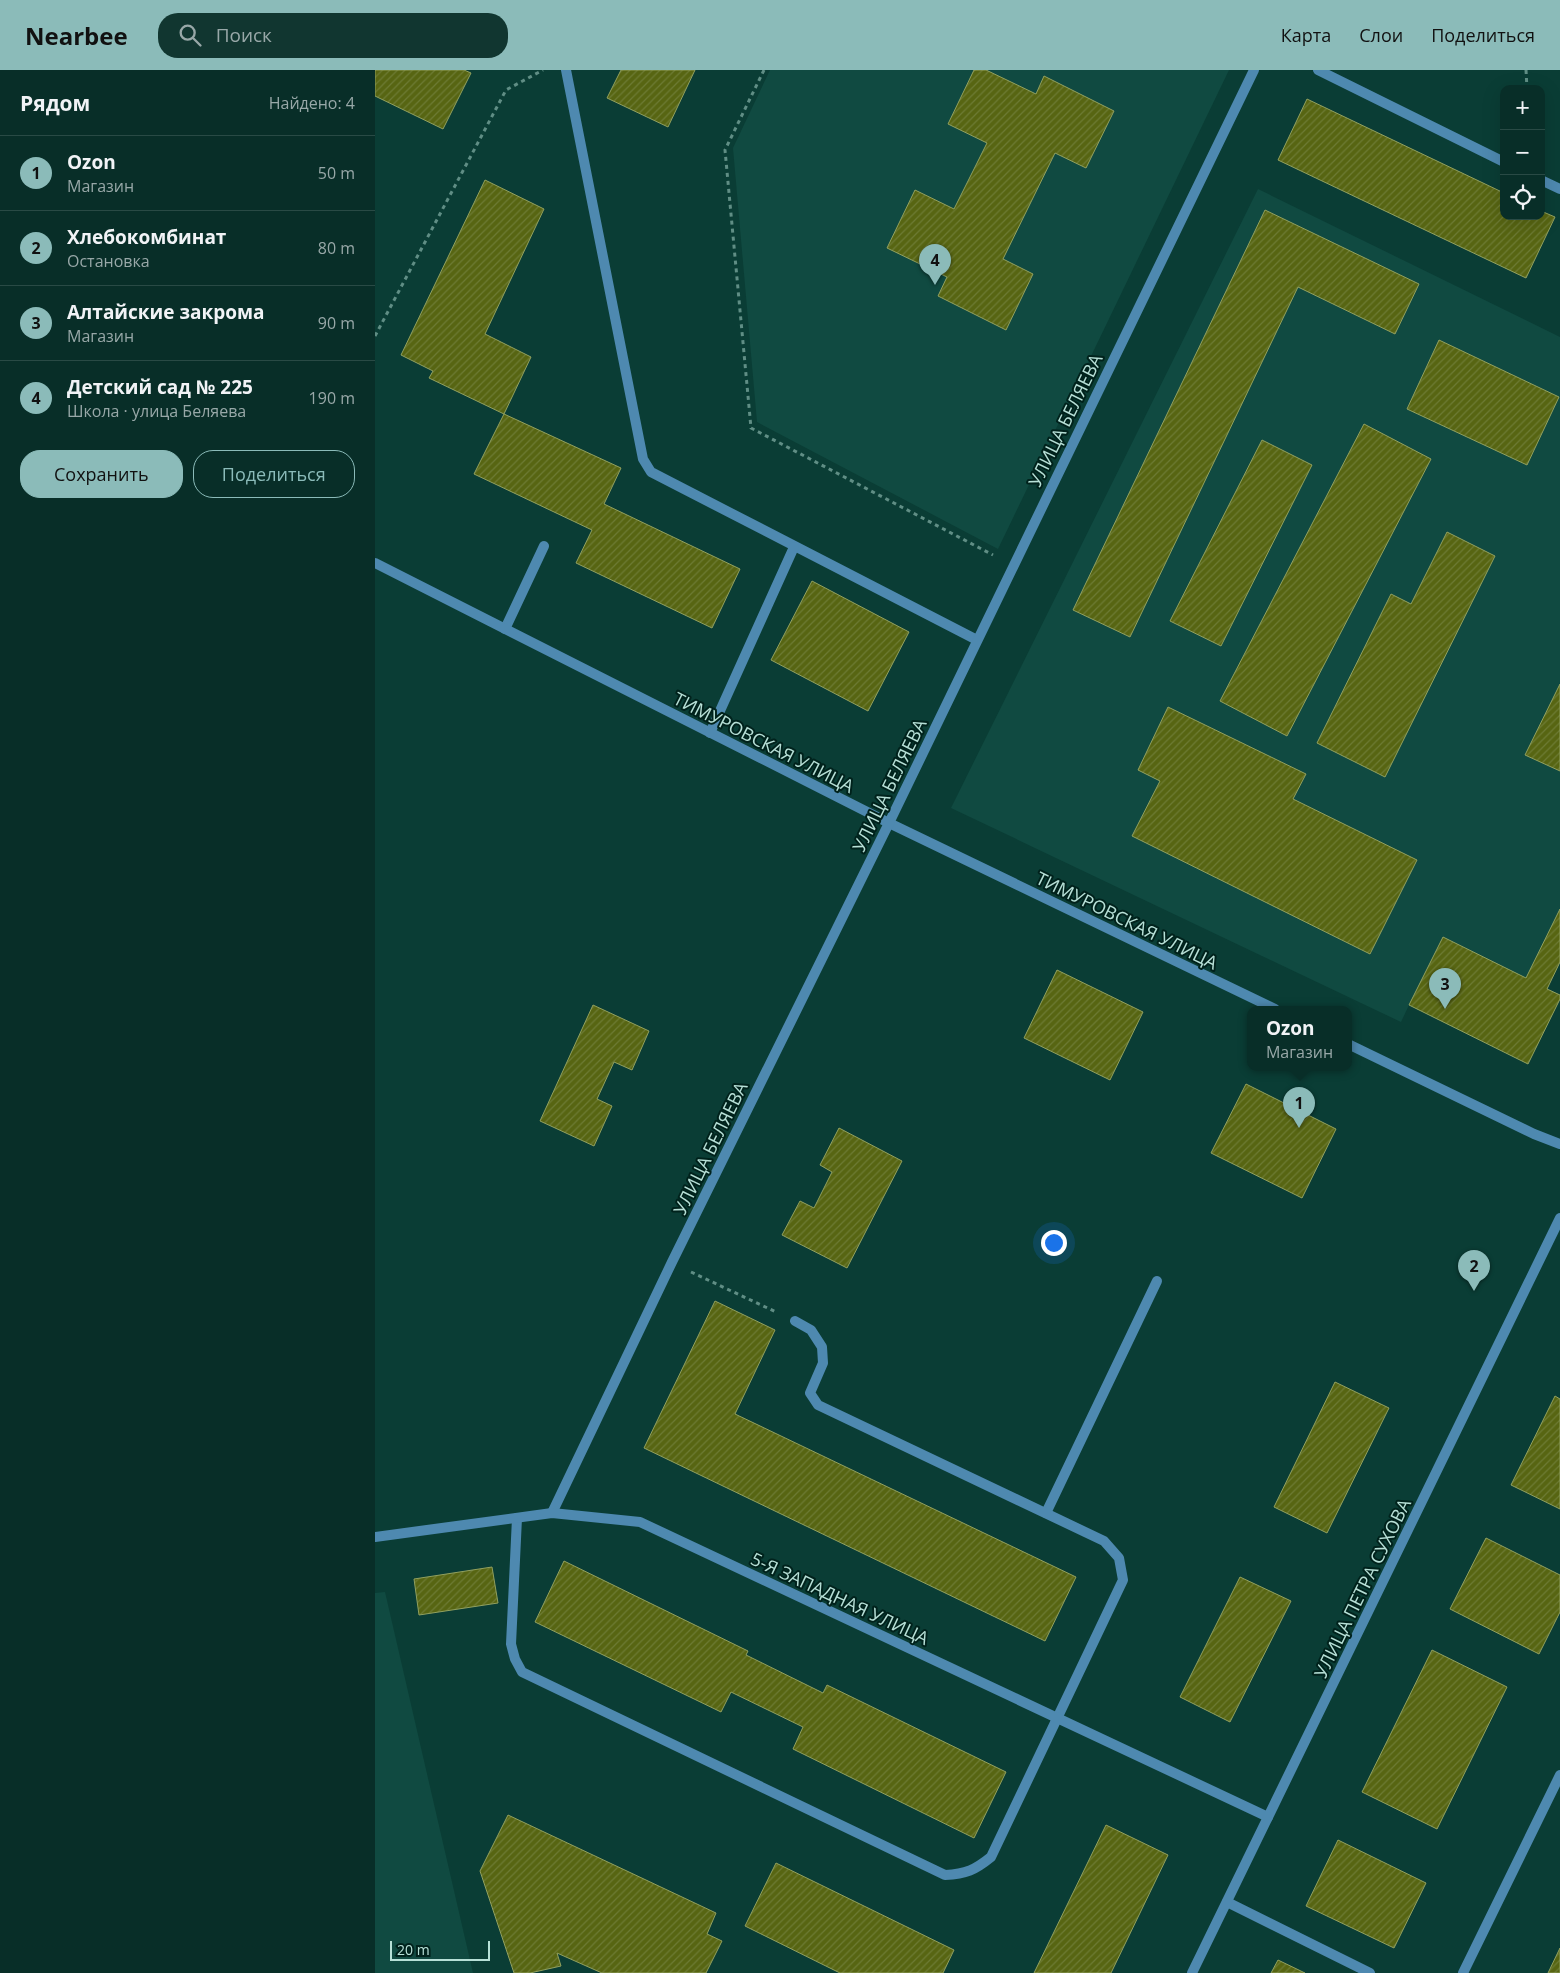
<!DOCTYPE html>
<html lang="ru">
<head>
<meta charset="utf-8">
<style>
	:root { --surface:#082e28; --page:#113630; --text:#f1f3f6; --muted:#98a8a8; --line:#294a45; --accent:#8bbbb9 }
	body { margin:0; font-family:"Open Sans",sans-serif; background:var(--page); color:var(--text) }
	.controls { position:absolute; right:15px; top:15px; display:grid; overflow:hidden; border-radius:10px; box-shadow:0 5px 20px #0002 }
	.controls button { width:45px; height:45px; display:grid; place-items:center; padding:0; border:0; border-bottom:1px solid var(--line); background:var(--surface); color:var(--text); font:25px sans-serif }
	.scale { position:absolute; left:15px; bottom:12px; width:100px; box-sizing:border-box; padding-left:5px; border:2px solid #b7e0d7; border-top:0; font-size:14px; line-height:18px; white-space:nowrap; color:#b7e0d7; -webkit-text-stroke:4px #00221c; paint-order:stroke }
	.you { position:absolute; left:678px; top:1172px; width:18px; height:18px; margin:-12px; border:4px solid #fff; border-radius:50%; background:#1a73e8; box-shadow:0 0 0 8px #1a73e833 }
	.badge { display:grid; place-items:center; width:32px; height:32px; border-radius:50%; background:var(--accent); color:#111; font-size:16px; font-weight:700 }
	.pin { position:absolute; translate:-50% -41px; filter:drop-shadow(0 1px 2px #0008) }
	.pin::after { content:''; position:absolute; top:26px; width:18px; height:15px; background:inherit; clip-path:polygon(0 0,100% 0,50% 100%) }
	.popup { position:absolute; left:872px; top:936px; width:105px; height:65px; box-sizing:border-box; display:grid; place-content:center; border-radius:10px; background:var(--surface); filter:drop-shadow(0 1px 4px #0005); font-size:16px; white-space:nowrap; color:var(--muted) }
	.popup b { font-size:19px; color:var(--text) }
	.popup::after { content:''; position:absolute; left:50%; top:100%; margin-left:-10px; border:10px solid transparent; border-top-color:var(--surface) }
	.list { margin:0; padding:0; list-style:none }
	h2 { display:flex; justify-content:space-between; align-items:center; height:65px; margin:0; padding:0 20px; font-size:21px }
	h2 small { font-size:16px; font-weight:400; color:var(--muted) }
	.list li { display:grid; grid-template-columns:32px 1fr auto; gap:15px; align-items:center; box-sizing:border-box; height:75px; padding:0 20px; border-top:1px solid var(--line) }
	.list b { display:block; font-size:19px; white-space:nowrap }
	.list p { margin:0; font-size:16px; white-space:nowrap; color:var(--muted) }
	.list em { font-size:16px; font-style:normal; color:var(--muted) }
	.actions { display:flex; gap:10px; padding:15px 20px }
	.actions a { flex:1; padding:11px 0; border:1px solid var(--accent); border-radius:20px; text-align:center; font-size:18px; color:var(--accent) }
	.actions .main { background:var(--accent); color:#111 }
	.icon { flex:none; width:28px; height:28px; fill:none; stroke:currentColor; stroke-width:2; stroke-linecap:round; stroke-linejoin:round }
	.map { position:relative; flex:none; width:1185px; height:1903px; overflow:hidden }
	header { display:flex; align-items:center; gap:30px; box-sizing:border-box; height:70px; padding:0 25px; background:var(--accent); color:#111 }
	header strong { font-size:24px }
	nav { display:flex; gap:28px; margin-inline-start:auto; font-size:18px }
	.search { width:350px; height:45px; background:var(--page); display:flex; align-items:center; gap:12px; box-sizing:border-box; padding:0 18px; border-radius:20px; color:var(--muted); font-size:19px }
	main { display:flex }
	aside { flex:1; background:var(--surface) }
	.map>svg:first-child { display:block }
	.built { fill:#104a41 }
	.building { fill:url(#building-hatch); stroke:#91a05f }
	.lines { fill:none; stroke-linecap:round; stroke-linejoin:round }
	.path { stroke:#608e85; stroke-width:3; stroke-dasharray:4 4; stroke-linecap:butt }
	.service { stroke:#4e89b0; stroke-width:10 }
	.minor { stroke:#4e89b0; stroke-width:10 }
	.tertiary { stroke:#4e89b0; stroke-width:10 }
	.labels { text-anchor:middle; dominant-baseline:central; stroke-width:4; stroke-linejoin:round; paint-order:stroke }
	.street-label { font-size:18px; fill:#b7e0d7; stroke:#00221c }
</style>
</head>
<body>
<header>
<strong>Nearbee</strong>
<div class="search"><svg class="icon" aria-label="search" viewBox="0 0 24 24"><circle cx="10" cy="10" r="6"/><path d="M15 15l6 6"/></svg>Поиск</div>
<nav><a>Карта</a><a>Слои</a><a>Поделиться</a></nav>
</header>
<main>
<aside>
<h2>Рядом<small>Найдено: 4</small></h2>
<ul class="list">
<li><span class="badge">1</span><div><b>Ozon</b><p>Магазин</p></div><em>50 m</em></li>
<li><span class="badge">2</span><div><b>Хлебокомбинат</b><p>Остановка</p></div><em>80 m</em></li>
<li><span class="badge">3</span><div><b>Алтайские закрома</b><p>Магазин</p></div><em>90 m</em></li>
<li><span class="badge">4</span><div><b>Детский сад № 225</b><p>Школа · улица Беляева</p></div><em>190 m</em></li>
</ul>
<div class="actions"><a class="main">Сохранить</a><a>Поделиться</a></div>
</aside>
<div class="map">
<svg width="1185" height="1903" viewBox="0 0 1185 1903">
	<defs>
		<pattern id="building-hatch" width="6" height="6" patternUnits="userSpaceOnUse" patternTransform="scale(1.25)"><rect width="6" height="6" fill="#576512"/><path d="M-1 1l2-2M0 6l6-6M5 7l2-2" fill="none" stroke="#6d7b34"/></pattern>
	</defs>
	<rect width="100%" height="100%" fill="#0a3d35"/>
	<g class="built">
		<polygon points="395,0 854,0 623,479 382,352 358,78"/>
		<polygon points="883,119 1185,267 1185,892 1172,918 1185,925 1185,929 1153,994 1034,935 1026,952 576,738"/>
		<polygon points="10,1522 98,1903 0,1903 0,1523"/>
	</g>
	<g class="building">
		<polygon points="0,0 89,0 96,3 68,59 0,26"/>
		<polygon points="246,0 320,0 293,57 232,28"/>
		<polygon points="599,0 611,0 661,24 669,6 739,41 711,98 680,83 628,189 658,204 631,260 563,226 572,207 512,178 540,120 579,139 612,73 573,54"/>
		<polygon points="932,29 1129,123 1129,146 1166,146 1166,141 1180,147 1151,208 903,90"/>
		<polygon points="110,110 169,139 110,264 156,287 129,344 54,308 58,301 26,285"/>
		<polygon points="890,140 1044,214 1020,264 923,217 755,567 698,540"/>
		<polygon points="1064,270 1184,327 1152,395 1032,339"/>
		<polygon points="129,344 246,398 229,434 365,499 337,558 201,493 217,460 99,404"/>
		<polygon points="989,354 1056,389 912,666 845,631"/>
		<polygon points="887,370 937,395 846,576 795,551"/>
		<polygon points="1072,462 1120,486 1010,707 942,673 1016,524 1036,534"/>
		<polygon points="437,511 534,562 493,641 396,590"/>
		<polygon points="1185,614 1185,701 1150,685"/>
		<polygon points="793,637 931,704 918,729 1042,790 995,884 757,766 785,711 763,700"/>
		<polygon points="1185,839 1185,892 1172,919 1185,925 1185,929 1153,994 1034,935 1068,867 1151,908"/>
		<polygon points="682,900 768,942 735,1010 649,968"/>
		<polygon points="218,935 274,961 257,1000 239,992 222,1029 237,1036 219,1076 165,1051"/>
		<polygon points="871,1014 961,1059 927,1128 836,1083"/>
		<polygon points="464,1058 527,1091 472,1198 407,1165 425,1131 439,1138 457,1102 445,1095"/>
		<polygon points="340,1231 400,1260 360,1344 701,1507 670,1571 269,1378"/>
		<polygon points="960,1312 1014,1338 952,1463 899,1437"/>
		<polygon points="1180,1326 1185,1329 1185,1439 1136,1415"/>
		<polygon points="1111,1468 1185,1505 1185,1542 1164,1584 1075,1539"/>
		<polygon points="189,1491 373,1581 371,1585 448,1623 452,1615 631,1702 599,1768 418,1679 428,1657 356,1622 346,1642 160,1552"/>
		<polygon points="117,1497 123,1533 44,1545 39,1509"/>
		<polygon points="865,1507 916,1531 855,1652 805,1627"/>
		<polygon points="1057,1580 1132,1617 1062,1759 987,1722"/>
		<polygon points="133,1745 341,1843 332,1864 347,1871 331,1903 227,1903 182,1883 186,1896 155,1903 139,1903 105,1801"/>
		<polygon points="731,1755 793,1785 736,1903 659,1903"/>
		<polygon points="963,1770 1051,1813 1019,1878 931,1836"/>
		<polygon points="401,1793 579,1880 568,1903 465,1903 370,1856"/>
		<polygon points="1185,1878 1185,1903 1173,1903"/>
		<polygon points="903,1890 930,1903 896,1903"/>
	</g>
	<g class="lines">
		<g class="path">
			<polyline points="389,0 350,80 376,358 618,485"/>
			<polyline points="1151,0 1152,19"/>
			<polyline points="0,266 131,20 168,0"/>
			<polyline points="316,1202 401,1242"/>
		</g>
		<g class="service">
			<polyline points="191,0 268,389 276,402 602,570"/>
			<polyline points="943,0 1129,92"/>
			<polyline points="1166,110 1185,119"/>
			<polyline points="130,559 169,476"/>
			<polyline points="335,663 419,477"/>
			<polyline points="671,1443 782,1211"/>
			<path d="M142 1448 136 1574 140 1589 147 1602 570 1805C591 1804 600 1800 616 1787L748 1510 744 1488 729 1471 443 1335 435 1323 448 1293 447 1277 436 1260 420 1251"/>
			<polyline points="852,1832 995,1903"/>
			<polyline points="1088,1903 1185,1705"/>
		</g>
		<g class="minor">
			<polyline points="0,493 514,753 900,939"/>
			<polyline points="973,974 1159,1064 1185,1074"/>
			<polyline points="177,1443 297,1192 514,753 879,0"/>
			<polyline points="0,1467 177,1443 265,1452 893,1747"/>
		</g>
		<polyline class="tertiary" points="817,1903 1185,1148"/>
	</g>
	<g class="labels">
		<g class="street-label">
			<text transform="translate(690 350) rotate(-64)">УЛИЦА БЕЛЯЕВА</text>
			<text transform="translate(389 672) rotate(27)">ТИМУРОВСКАЯ УЛИЦА</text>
			<text transform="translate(514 715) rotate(-64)">УЛИЦА БЕЛЯЕВА</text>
			<text transform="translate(752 850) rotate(26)">ТИМУРОВСКАЯ УЛИЦА</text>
			<text transform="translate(335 1078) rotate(-64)">УЛИЦА БЕЛЯЕВА</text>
			<text transform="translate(987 1518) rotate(-64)">УЛИЦА ПЕТРА СУХОВА</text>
			<text transform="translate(465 1528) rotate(25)">5-Я ЗАПАДНАЯ УЛИЦА</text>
		</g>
	</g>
</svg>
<div class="controls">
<button>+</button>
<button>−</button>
<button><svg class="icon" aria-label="locate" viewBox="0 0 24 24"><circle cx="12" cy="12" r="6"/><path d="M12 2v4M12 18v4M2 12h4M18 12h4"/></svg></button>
</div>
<div class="scale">20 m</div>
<div class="you"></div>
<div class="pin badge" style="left:924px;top:1058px">1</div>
<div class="popup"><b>Ozon</b>Магазин</div>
<div class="pin badge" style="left:1099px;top:1221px">2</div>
<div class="pin badge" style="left:1070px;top:939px">3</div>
<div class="pin badge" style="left:560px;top:215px">4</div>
</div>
</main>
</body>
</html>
